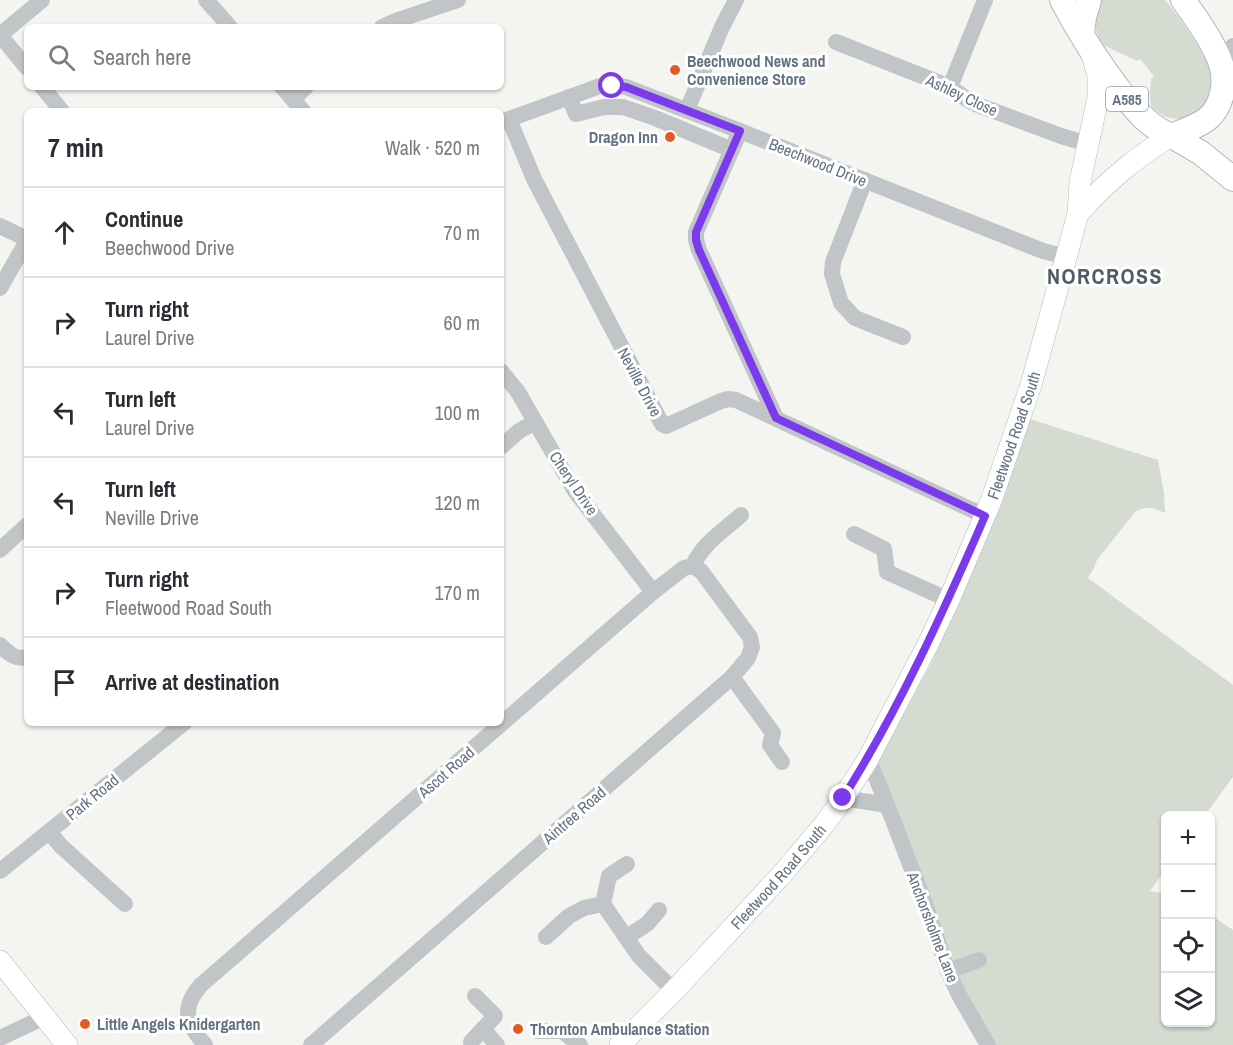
<!DOCTYPE html>
<html lang="en">
<head>
<meta charset="utf-8">
<style>
	:root { --surface:#fff; --page:#f7f7f7; --text:#2b2b33; --muted:#7c7c81; --line:#e1e1e2 }
	body { margin:0; font-family:"Archivo Narrow",sans-serif; background:var(--page); color:var(--text) }
	.controls { position:absolute; right:18px; bottom:18px; display:grid; overflow:hidden; border-radius:9px; box-shadow:0 2px 4px #0004 }
	.controls button { width:54px; height:54px; display:grid; place-items:center; padding:0; border:0; border-bottom:2px solid var(--line); background:var(--surface); color:var(--text); font:30px sans-serif }
	.stop { position:absolute; width:18px; height:18px; margin:-14px; border:4px solid #7c3aed; border-radius:50%; background:#fff }
	.stop.end { background:#7c3aed; border-color:#fff; box-shadow:0 2px 6px #0008 }
	.list { margin:0; padding:0; list-style:none }
	h2 { display:flex; justify-content:space-between; align-items:center; height:78px; margin:0; padding:0 24px; font-size:26px }
	h2 small { font-size:20px; font-weight:400; color:var(--muted) }
	.list li { display:grid; grid-template-columns:39px 1fr auto; gap:18px; align-items:center; box-sizing:border-box; height:90px; padding:0 24px; border-top:2px solid var(--line) }
	.list b { display:block; font-size:22px; white-space:nowrap }
	.list p { margin:0; font-size:20px; white-space:nowrap; color:var(--muted) }
	.list em { font-size:20px; font-style:normal; color:var(--muted) }
	.icon { flex:none; width:33px; height:33px; fill:none; stroke:currentColor; stroke-width:2; stroke-linecap:round; stroke-linejoin:round }
	.map { position:relative; flex:none; width:1233px; height:1045px; overflow:hidden }
	.search { position:absolute; background:var(--surface); box-shadow:0 2px 4px #0004; left:24px; top:24px; width:480px; height:66px; display:flex; align-items:center; gap:15px; box-sizing:border-box; padding:0 21px; border-radius:9px; color:var(--muted); font-size:22px }
	.panel { position:absolute; background:var(--surface); box-shadow:0 2px 4px #0004; left:24px; top:108px; width:480px; height:618px; border-radius:9px }
	.map>svg:first-child { display:block }
	.green { fill:#d5dbd1 }
	.lines { fill:none; stroke-linecap:round; stroke-linejoin:round }
	.major-casing { stroke:#b4b8bc; stroke-width:22 }
	.highway-casing { stroke:#b4b7ba; stroke-width:26 }
	.minor { stroke:#c1c5c8; stroke-width:16 }
	.major { stroke:#fff; stroke-width:21 }
	.highway { stroke:#fff; stroke-width:24 }
	.route { stroke:#7c3aed; stroke-width:8 }
	.poi-dot { fill:#e35b22; stroke:#fff; stroke-width:2 }
	.labels { text-anchor:middle; dominant-baseline:central; stroke-width:6; stroke-linejoin:round; paint-order:stroke }
	.shield { fill:#fff; stroke:#929ca8; stroke-width:1.5 }
	.shield-label { font-size:15px; font-weight:bold; fill:#637282 }
	.poi-label { font-size:16px; font-weight:bold; fill:#637282; stroke:#fff; text-anchor:start }
	.street-label { font-size:16px; fill:#637282; stroke:#fff }
	.district-label { font-size:22px; font-weight:bold; letter-spacing:1.5px; fill:#515c67; stroke:#fff }
</style>
</head>
<body>
<div class="map">
<svg width="1233" height="1045" viewBox="0 0 1233 1045">
	<rect width="100%" height="100%" fill="#f4f5f0"/>
	<g class="green">
		<path d="M1101 0H1165C1178 15 1215 65 1213 84 1213 88 1210 93 1209 97 1200 117 1178 126 1159 113 1158 112 1153 108 1152 107 1148 99 1151 87 1151 79L1154 76 1140 59 1137 61 1103 45C1093 31 1093 15 1101 0Z"/>
		<path d="M1030 419 1158 460 1164 493 1165 513C1154 508 1146 505 1135 512L1097 560 1094 568 1088 578 1233 685V777L1205 815 1166 816 1165 870 1150 891 1165 894 1166 1022H1210L1211 915 1233 930V1045H988L873 770 928 669 950 622Z"/>
	</g>
	<g class="lines">
		<defs>
			<g id="major">
				<path d="M1078 214C1107 181 1134 159 1171 136"/>
				<polyline points="0,961 67,1045"/>
				<path id="s1" d="M620 1045 674 991 784 872 822 827 837 807 867 761 928 644 949 600 991 501 1031 385 1078 214 1080 182 1098 98V75L1092 55"/>
			</g>
			<g id="highway">
				<path d="M1062 0C1079 33 1098 62 1120 91 1135 109 1149 128 1172 136 1183 131 1196 127 1206 120 1222 108 1227 83 1221 64 1214 43 1196 18 1183 0"/>
				<polyline points="1082,34 1084,17 1089,0"/>
				<polyline points="1172,136 1201,153 1233,179"/>
			</g>
		</defs>
		<use href="#major" class="major-casing"/>
		<use href="#highway" class="highway-casing"/>
		<g class="minor">
			<polyline points="206,0 230,27"/>
			<polyline points="382,27 398,20 458,0"/>
			<polyline points="0,35 42,0"/>
			<polyline points="0,35 27,68"/>
			<polyline points="836,42 950,87 968,100 978,105 1061,136 1088,144"/>
			<polyline points="1222,65 1233,46"/>
			<polyline points="42,87 62,111"/>
			<polyline points="282,87 303,111"/>
			<polyline points="950,87 985,0"/>
			<polyline points="569,97 576,114 604,107 623,107 655,118 732,150"/>
			<polyline points="293,99 306,87"/>
			<polyline points="687,110 722,27 736,0"/>
			<polyline points="509,119 534,179 662,424 666,426 721,401 728,399 736,400 985,516"/>
			<polyline points="501,122 600,86 612,85 626,87 740,131 1043,251 1066,257"/>
			<polyline points="740,131 696,232 696,240 699,250 776,418"/>
			<polyline points="865,180 833,262 832,274 841,303 855,318 903,337"/>
			<polyline points="0,226 27,239"/>
			<polyline points="0,288 27,241"/>
			<polyline points="501,371 518,392 575,491 653,592"/>
			<polyline points="501,447 519,431 535,422"/>
			<polyline points="854,534 884,549 887,572 949,600"/>
			<polyline points="0,550 27,525"/>
			<path d="M0 645C8 653 15 660 27 657"/>
			<polyline points="732,677 773,733 770,745 782,762"/>
			<polyline points="867,761 873,770 891,815 924,901 948,971 959,995 988,1045"/>
			<polyline points="843,798 887,805"/>
			<polyline points="49,832 61,846 125,904"/>
			<polyline points="627,864 609,876 603,904 639,956 674,991"/>
			<polyline points="0,871 184,723"/>
			<polyline points="546,937 569,916 584,908 603,904"/>
			<polyline points="627,937 647,924 659,910"/>
			<polyline points="948,971 979,960"/>
			<polyline points="483,1029 497,1045"/>
			<polyline points="538,1031 562,1031 580,1045"/>
			<polyline points="0,1038 32,1023 45,1016"/>
			<polyline points="471,1042 495,1016 475,996"/>
			<path d="M205 1045C187 1024 180 1008 201 985L653 592 684 568 693 566C701 545 724 530 741 515"/>
			<polyline points="311,1045 732,677 748,658 752,647 750,637 701,571 693,566"/>
		</g>
		<use href="#major" class="major"/>
		<use href="#highway" class="highway"/>
	</g>
	<g class="lines">
		<path class="route" d="M612 86 626 87 740 131 696 232V240L699 250 776 418 985 516C943 613 899 709 843 798"/>
	</g>
	<g class="poi-dot">
		<circle cx="675" cy="70" r="6"/>
		<circle cx="670" cy="137" r="6"/>
		<circle cx="85" cy="1024" r="6"/>
		<circle cx="518" cy="1029" r="6"/>
	</g>
	<g class="labels">
		<rect class="shield" x="1106" y="87" width="42" height="24" rx="4.5"/>
		<g class="shield-label">
			<text x="1127" y="99">A585</text>
		</g>
		<g class="poi-label">
			<text x="687" y="61">Beechwood News and<tspan x="687" dy="18">Convenience Store</tspan></text>
			<text x="658" y="137" text-anchor="end">Dragon Inn</text>
			<text x="97" y="1024">Little Angels Knidergarten</text>
			<text x="530" y="1029">Thornton Ambulance Station</text>
		</g>
		<g class="street-label">
			<text transform="translate(962 95) rotate(25)">Ashley Close</text>
			<text transform="translate(818 162) rotate(22)">Beechwood Drive</text>
			<text transform="translate(640 382) rotate(62)">Neville Drive</text>
			<text stroke="none"><textPath href="#s1" startOffset="735">Fleetwood Road South</textPath></text>
			<text transform="translate(574 483) rotate(56)">Cheryl Drive</text>
			<text transform="translate(446 772) rotate(-41)">Ascot Road</text>
			<text transform="translate(92 797) rotate(-39)">Park Road</text>
			<text transform="translate(574 815) rotate(-41)">Aintree Road</text>
			<text stroke="none"><textPath href="#s1" startOffset="231">Fleetwood Road South</textPath></text>
			<text transform="translate(933 927) rotate(69)">Anchorsholme Lane</text>
		</g>
		<g class="district-label">
			<text x="1105" y="276">NORCROSS</text>
		</g>
	</g>
</svg>
<div class="controls">
<button>+</button>
<button>−</button>
<button><svg class="icon" aria-label="locate" viewBox="0 0 24 24"><circle cx="12" cy="12" r="6"/><path d="M12 2v4M12 18v4M2 12h4M18 12h4"/></svg></button>
<button><svg class="icon" aria-label="layers" viewBox="0 0 24 24"><path d="M12 4l9 5-9 5-9-5zM3 14l9 5 9-5"/></svg></button>
</div>
<div class="stop" style="left:612px;top:86px"></div>
<div class="stop end" style="left:843px;top:798px"></div>
<div class="search"><svg class="icon" aria-label="search" viewBox="0 0 24 24"><circle cx="10" cy="10" r="6"/><path d="M15 15l6 6"/></svg>Search here</div>
<section class="panel">
<h2>7 min<small>Walk · 520 m</small></h2>
<ul class="list">
<li><svg class="icon" aria-label="ahead" viewBox="0 0 24 24"><path d="M12 20V5M6 11l6-6 6 6"/></svg><div><b>Continue</b><p>Beechwood Drive</p></div><em>70 m</em></li>
<li><svg class="icon" aria-label="right" viewBox="0 0 24 24"><path d="M7 20v-9h11M14 6l5 5-5 5"/></svg><div><b>Turn right</b><p>Laurel Drive</p></div><em>60 m</em></li>
<li><svg class="icon" aria-label="left" viewBox="0 0 24 24"><path d="M17 20v-9H6M10 6l-5 5 5 5"/></svg><div><b>Turn left</b><p>Laurel Drive</p></div><em>100 m</em></li>
<li><svg class="icon" aria-label="left" viewBox="0 0 24 24"><path d="M17 20v-9H6M10 6l-5 5 5 5"/></svg><div><b>Turn left</b><p>Neville Drive</p></div><em>120 m</em></li>
<li><svg class="icon" aria-label="right" viewBox="0 0 24 24"><path d="M7 20v-9h11M14 6l5 5-5 5"/></svg><div><b>Turn right</b><p>Fleetwood Road South</p></div><em>170 m</em></li>
<li><svg class="icon" aria-label="arrive" viewBox="0 0 24 24"><path d="M6 21V4h12l-3 4 3 4H6"/></svg><div><b>Arrive at destination</b></div></li>
</ul>
</section>
</div>
</body>
</html>
